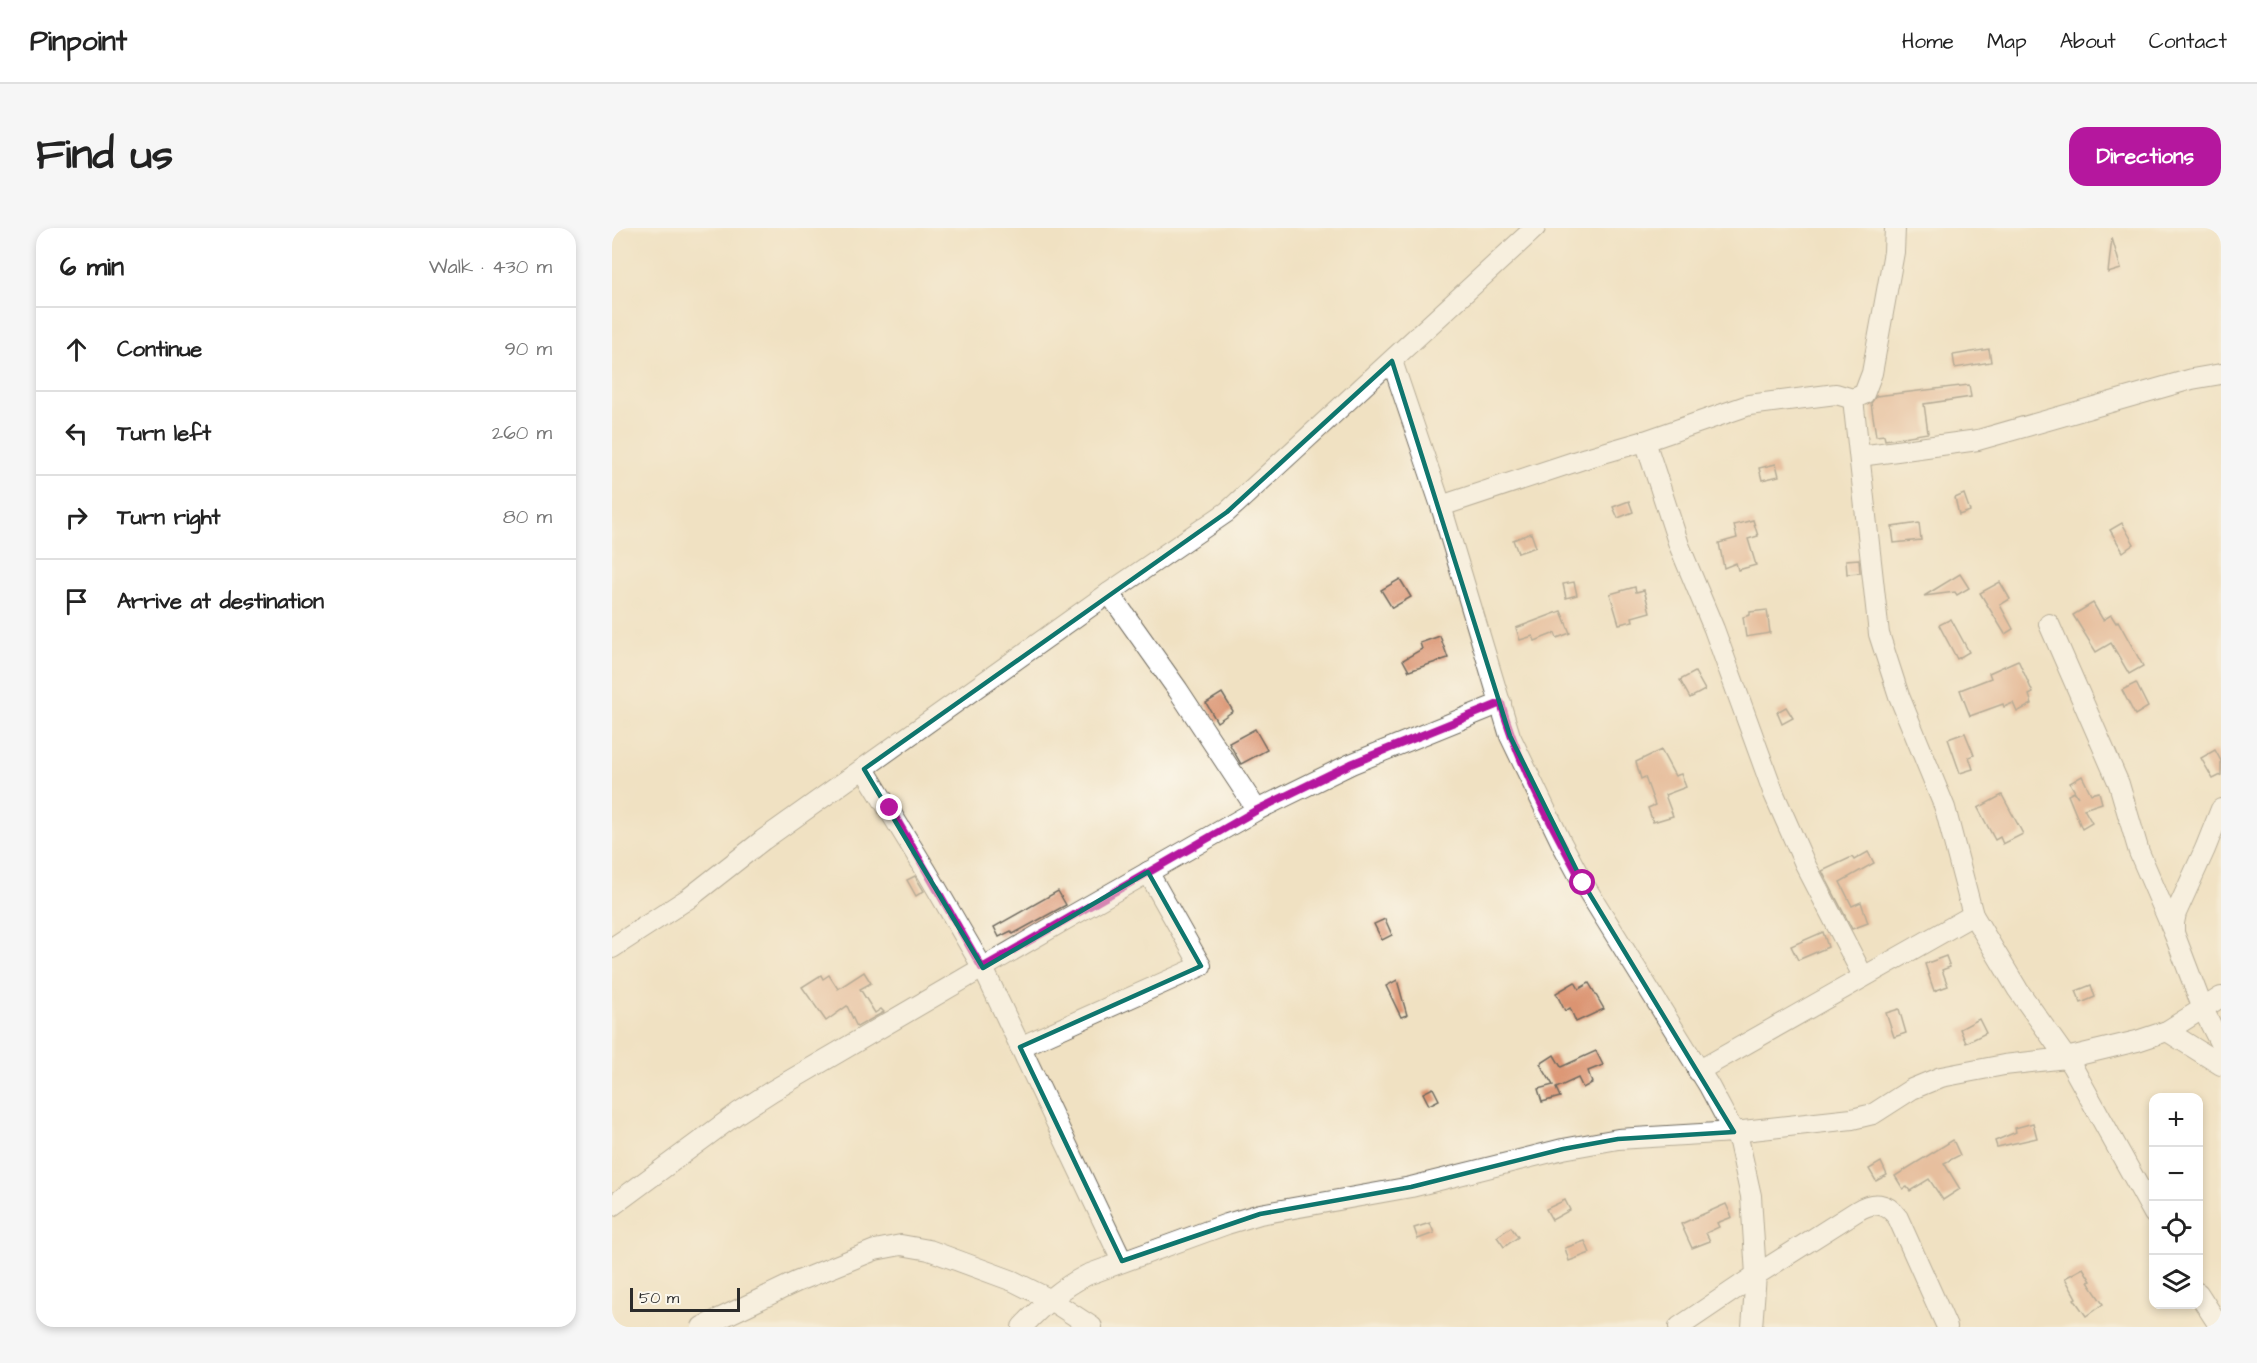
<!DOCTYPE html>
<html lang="en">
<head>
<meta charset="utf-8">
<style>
	:root { --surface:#fff; --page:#f6f6f6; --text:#222; --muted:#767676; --line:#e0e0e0; --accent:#b5179e }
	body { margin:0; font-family:"Architects Daughter",sans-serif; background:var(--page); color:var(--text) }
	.controls { position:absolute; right:18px; bottom:18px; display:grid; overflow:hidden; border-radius:12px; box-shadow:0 3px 9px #0003 }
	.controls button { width:54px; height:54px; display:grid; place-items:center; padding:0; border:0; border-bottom:2px solid var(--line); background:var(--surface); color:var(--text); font:30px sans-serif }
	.scale { position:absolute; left:18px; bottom:15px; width:110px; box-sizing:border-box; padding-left:6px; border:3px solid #2b2b2b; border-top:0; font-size:16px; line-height:21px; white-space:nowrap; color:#2b2b2b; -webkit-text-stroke:4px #fbf7ec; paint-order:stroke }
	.stop { position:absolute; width:18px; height:18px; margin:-14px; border:4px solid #b5179e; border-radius:50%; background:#fff }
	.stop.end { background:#b5179e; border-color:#fff; box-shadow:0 2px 6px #0008 }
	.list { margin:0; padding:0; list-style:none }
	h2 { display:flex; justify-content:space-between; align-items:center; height:78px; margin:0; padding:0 24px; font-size:26px }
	h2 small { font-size:20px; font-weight:400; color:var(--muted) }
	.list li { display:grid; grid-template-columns:39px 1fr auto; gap:18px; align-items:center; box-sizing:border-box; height:84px; padding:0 24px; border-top:2px solid var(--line) }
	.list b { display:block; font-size:22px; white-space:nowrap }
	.list em { font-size:20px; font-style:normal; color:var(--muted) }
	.icon { flex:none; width:33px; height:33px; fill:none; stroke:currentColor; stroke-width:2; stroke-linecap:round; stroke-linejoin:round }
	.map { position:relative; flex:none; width:1609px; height:1099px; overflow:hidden; border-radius:18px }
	header { display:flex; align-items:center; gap:36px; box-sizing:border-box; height:84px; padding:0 30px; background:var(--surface); border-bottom:2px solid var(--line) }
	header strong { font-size:28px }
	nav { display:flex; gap:33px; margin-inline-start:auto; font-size:21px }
	.intro { display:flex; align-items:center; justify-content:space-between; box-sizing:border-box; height:144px; padding:0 36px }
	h1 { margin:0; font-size:42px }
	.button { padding:15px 27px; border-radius:18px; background:var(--accent); color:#fff; font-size:21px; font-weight:700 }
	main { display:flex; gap:36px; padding:0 36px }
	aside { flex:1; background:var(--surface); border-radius:18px; box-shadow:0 3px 9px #0003 }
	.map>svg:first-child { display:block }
	.building { fill:#db9472 }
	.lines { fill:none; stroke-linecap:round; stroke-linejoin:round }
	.minor-casing { stroke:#706b60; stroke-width:22 }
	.minor { stroke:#fff; stroke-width:20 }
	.route { stroke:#b5179e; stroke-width:8 }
	.marked { fill:none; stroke:#0f766e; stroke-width:4.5; stroke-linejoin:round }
</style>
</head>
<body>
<header>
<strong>Pinpoint</strong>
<nav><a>Home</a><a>Map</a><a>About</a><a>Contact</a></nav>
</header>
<div class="intro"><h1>Find us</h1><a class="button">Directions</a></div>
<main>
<aside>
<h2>6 min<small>Walk · 430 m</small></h2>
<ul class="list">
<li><svg class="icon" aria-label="ahead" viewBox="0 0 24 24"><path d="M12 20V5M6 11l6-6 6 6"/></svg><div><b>Continue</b></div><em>90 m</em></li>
<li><svg class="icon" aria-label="left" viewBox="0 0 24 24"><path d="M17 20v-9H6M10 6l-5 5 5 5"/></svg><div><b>Turn left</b></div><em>260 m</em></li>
<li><svg class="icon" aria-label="right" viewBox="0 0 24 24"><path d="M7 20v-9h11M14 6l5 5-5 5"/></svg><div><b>Turn right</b></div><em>80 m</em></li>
<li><svg class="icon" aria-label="arrive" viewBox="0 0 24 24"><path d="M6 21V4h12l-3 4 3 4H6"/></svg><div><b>Arrive at destination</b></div></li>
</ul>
</aside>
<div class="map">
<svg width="1609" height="1099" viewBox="0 0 1609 1099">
	<rect width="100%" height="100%" fill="#fbf7ec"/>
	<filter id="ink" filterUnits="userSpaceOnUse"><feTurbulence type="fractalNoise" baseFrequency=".0167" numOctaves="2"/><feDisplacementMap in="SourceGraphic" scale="12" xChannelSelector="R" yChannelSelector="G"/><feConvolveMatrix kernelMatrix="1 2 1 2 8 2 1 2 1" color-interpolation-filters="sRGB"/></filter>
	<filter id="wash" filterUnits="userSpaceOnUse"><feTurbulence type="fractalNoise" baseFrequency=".008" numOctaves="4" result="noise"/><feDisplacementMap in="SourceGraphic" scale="24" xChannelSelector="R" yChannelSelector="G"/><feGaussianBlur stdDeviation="1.35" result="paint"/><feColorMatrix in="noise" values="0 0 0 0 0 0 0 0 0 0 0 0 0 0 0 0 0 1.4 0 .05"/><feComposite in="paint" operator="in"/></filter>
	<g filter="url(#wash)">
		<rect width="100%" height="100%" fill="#f0e1c2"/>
		<g id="blocks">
			<g class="building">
				<polygon points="1500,10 1509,41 1496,45"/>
				<polygon points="1377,121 1379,134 1343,140 1341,127"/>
				<polygon points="1357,157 1359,169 1312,176 1316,205 1273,212 1272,207 1264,208 1259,175 1264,168"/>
				<polygon points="1164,236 1167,248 1150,252 1147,240"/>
				<polygon points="1352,266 1358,283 1347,287 1343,270"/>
				<polygon points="1017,273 1021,284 1006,290 1001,279"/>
				<polygon points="1141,292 1146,308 1136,311 1144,337 1126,342 1124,335 1112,340 1107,315 1125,310 1122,297"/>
				<polygon points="1307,295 1309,312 1282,315 1280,299"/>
				<polygon points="1510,295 1522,316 1511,324 1498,302"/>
				<polygon points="919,305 924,319 906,325 901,312"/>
				<polygon points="1247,331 1248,345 1235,346 1234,332"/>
				<polygon points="1348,346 1357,360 1345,367 1343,364 1312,368"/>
				<polygon points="788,351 799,369 780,380 769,362"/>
				<polygon points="962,354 965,367 954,370 951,356"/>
				<polygon points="1388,354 1398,371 1388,377 1401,401 1393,406 1368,365"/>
				<polygon points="1023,359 1024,364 1032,362 1038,384 1020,389 1021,393 1007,396 998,366"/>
				<polygon points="1481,375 1491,392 1499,387 1504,395 1506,393 1531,438 1517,446 1499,415 1484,424 1461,387"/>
				<polygon points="1155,382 1158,405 1134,409 1131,389 1138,387 1138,384"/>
				<polygon points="949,383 958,405 945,410 943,405 923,413 921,408 908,412 904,400"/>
				<polygon points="1339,391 1357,424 1345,431 1327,397"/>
				<polygon points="828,408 836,430 797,443 791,432 810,421 808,415"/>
				<polygon points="1406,432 1421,465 1417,467 1420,476 1405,484 1401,475 1392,479 1391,476 1358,488 1348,462 1379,450 1377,445"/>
				<polygon points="1083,444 1093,462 1078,470 1068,452"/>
				<polygon points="1524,455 1536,479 1523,487 1510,462"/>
				<polygon points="610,465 621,483 605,494 594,475"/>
				<polygon points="1174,479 1181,490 1170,496 1165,484"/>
				<polygon points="643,501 655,522 629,536 617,515"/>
				<polygon points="1353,505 1362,527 1357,529 1361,541 1348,545 1336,511"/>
				<polygon points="1049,522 1063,548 1069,546 1074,559 1053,567 1061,588 1041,594 1036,580 1043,577 1033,549 1029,551 1024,534"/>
				<polygon points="1603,522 1609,533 1609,547 1601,551 1589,530"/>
				<polygon points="1470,548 1479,566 1487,564 1490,575 1472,581 1480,595 1470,601 1456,567 1462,564 1466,569 1458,555"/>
				<polygon points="1390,567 1411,606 1391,616 1388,609 1383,612 1366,580"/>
				<polygon points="1256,624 1262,635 1228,654 1240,678 1249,674 1256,695 1240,701 1210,643 1240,629 1242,632"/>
				<polygon points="303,648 312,663 304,668 295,652"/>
				<polygon points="446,663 454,677 401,706 399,703 387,709 382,699"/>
				<polygon points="773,691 780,707 770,712 762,696"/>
				<polygon points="1211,704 1216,719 1186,732 1179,718"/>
				<polygon points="1334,728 1338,739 1330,742 1336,758 1322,763 1313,736"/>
				<polygon points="252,744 259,755 248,761 263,785 269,781 272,784 245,799 235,778 214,793 190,759 209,747 211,751 217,747 226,761"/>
				<polygon points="785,752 795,787 789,789 774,758"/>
				<polygon points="963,754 967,761 977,755 992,781 964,794 958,780 953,783 944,765"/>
				<polygon points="1479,757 1483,769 1469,775 1464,763"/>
				<polygon points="1287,781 1294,805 1282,809 1274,785"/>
				<polygon points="1367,791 1374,805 1354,815 1348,801"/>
				<polygon points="984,823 991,837 976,843 980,855 971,860 966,850 944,860 948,869 930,874 926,861 941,857 928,836 942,827 949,839"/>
				<polygon points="821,860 827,872 817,877 811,865"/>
				<polygon points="1421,895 1425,910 1385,919 1383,913 1404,904 1403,900"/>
				<polygon points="1341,912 1348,927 1332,935 1348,961 1331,972 1317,951 1298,963 1295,959 1291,961 1283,948"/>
				<polygon points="1269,934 1275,947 1264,953 1257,941"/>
				<polygon points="953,972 958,982 940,992 934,981"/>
				<polygon points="1114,976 1120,989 1105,995 1107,999 1094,1005 1098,1013 1080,1020 1069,996"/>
				<polygon points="818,995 822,1005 806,1011 802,1000"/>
				<polygon points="899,999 906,1009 892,1019 885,1009"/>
				<polygon points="973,1013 978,1025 957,1033 953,1020"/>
				<polygon points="1471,1040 1479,1053 1476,1054 1491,1076 1474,1088 1462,1071 1464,1070 1453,1050"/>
			</g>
		</g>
	</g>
	<g filter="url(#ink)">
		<use href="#blocks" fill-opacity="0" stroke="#706b60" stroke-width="1.5"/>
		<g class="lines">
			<defs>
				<g id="minor">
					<polyline points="780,133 829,278 898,508 950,616 971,655 1097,858 1127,914 1139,968 1144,1047 1140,1099"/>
					<polyline points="1241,171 1267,406 1287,468 1333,580 1361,687 1406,762 1460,838 1542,986"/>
					<polyline points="1033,213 1067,317 1102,401 1162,566 1193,636 1251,748"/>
					<polyline points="1248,228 1366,212 1580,151 1609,146"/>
					<polyline points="829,278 974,230 1033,213 1137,177 1224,166 1241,171 1252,166 1260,145 1282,24 1283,0"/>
					<polyline points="497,365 566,462 645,582"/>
					<polyline points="1437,396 1507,556 1527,624 1562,705 1591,781 1609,817"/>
					<polyline points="252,541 315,644 371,740 510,1033"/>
					<polyline points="1562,705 1562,695 1564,685 1593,621 1609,581"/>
					<polyline points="0,720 77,670 151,612 497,365 615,284 923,0"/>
					<polyline points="1555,803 1609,837"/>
					<polyline points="408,819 589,738 536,644"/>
					<polyline points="1086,843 1361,687"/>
					<polyline points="0,978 126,885 160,863 449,694 645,582 739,536 889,475"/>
					<polyline points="1586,1065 1608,1099"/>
					<polyline points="90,1099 184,1054 263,1022 289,1017 317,1022 401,1053 437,1071 480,1099"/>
					<path d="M410 1099C430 1078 449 1060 475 1047L615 996 648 986 799 959 951 921 1006 911 1122 904 1240 891 1261 886 1300 861 1329 849 1392 837 1454 830 1525 813 1555 803 1609 769"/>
					<path d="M1067 1099 1144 1047 1245 983C1261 973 1275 974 1286 990L1335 1099"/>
				</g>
			</defs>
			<use href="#minor" class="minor-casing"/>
			<use href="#minor" class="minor"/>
		</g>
	</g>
	<g class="lines" filter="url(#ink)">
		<path class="route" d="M278 580 370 740 645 582 739 536 889 475C907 538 940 598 971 655"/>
	</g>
	<path d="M0 0H1609V1099H0ZM780 133 898 508 971 655 1122 904 1006 911 951 921 799 959 648 986 510 1033 408 819 589 738 536 644 371 740 252 541 615 284Z" fill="#f0e1c2" fill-opacity=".55" fill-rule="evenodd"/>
	<path class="marked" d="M780 133 898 508 971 655 1122 904 1006 911 951 921 799 959 648 986 510 1033 408 819 589 738 536 644 371 740 252 541 615 284Z"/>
</svg>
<div class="controls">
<button>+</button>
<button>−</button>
<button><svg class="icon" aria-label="locate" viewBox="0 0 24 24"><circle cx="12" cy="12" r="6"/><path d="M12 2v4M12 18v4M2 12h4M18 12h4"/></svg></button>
<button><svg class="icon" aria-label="layers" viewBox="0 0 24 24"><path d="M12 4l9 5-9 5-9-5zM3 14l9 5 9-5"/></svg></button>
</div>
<div class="scale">50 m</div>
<div class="stop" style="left:971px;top:655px"></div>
<div class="stop end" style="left:278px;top:580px"></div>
</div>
</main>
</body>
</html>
